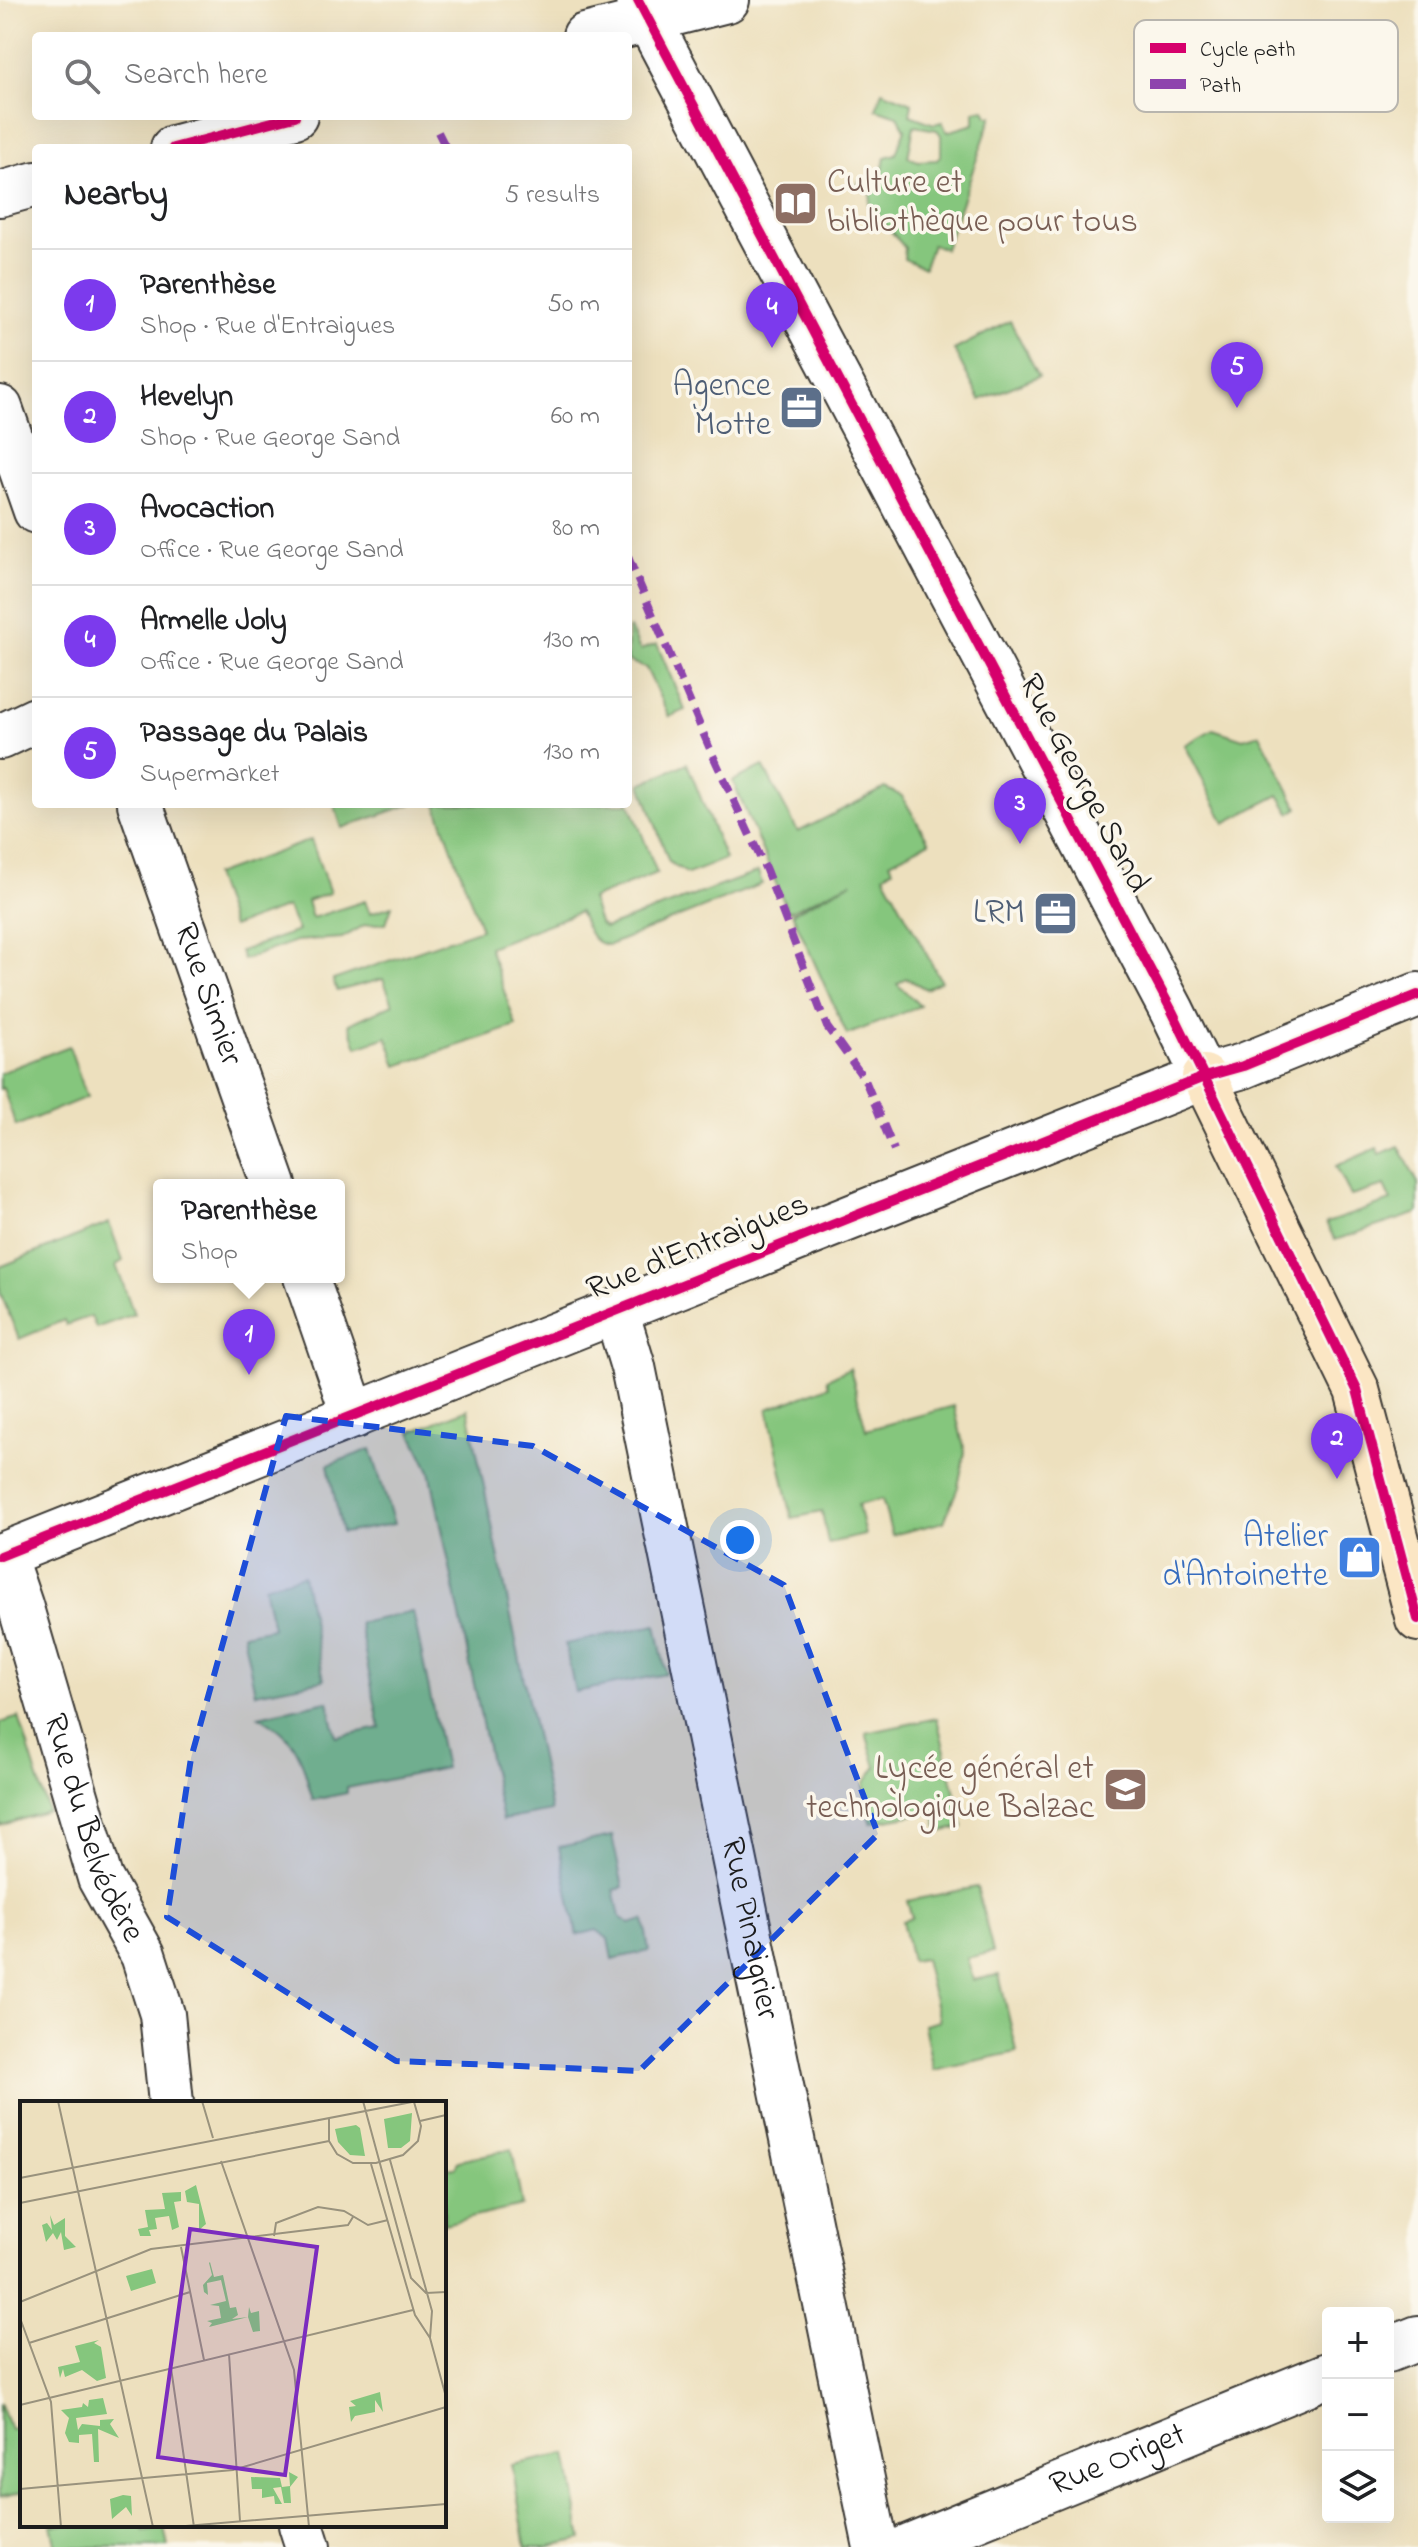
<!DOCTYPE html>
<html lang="en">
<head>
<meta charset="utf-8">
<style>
	:root { --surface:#fff; --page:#f2f2f2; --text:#202124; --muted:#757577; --line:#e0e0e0; --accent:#7c3aed }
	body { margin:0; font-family:"Indie Flower",sans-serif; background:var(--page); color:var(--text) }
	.controls { position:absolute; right:24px; bottom:24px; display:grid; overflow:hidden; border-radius:8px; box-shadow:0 8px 32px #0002 }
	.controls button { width:72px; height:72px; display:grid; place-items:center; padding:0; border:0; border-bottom:2px solid var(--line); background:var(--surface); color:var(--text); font:40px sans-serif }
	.you { position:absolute; left:740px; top:1540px; width:28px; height:28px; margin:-20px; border:6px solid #fff; border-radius:50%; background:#1a73e8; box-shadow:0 0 0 12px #1a73e833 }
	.badge { display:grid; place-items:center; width:52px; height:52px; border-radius:50%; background:var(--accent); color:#fff; font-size:26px; font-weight:700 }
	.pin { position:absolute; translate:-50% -66px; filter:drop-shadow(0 2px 4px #0008) }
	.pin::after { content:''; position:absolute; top:42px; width:28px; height:24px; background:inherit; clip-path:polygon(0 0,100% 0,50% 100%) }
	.popup { position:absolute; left:153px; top:1179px; width:192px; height:104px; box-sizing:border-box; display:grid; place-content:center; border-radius:8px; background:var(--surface); filter:drop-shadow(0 2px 6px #0005); font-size:26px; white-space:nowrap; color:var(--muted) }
	.popup b { font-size:30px; color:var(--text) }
	.popup::after { content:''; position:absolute; left:50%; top:100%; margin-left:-16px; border:16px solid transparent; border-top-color:var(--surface) }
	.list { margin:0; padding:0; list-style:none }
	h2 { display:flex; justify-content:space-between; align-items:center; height:104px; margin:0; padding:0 32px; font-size:34px }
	h2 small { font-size:26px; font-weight:400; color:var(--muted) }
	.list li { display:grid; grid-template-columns:52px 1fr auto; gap:24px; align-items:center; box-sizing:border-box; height:112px; padding:0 32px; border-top:2px solid var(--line) }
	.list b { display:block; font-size:30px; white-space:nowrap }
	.list p { margin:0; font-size:26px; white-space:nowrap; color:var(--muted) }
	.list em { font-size:26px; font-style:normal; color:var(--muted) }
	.icon { flex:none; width:44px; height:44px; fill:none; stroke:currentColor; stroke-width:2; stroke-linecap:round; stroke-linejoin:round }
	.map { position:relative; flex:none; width:1418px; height:2547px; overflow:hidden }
	.search { position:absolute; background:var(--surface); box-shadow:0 8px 32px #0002; left:32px; top:32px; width:600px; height:88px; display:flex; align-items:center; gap:20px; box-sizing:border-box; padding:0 28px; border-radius:8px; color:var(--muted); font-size:30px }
	.panel { position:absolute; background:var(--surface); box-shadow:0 8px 32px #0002; left:32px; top:144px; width:600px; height:664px; border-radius:8px }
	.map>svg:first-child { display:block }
	.green { fill:#85c67d; stroke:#50714c; stroke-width:2; fill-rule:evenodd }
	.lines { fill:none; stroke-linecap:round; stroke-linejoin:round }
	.street-casing { stroke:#3b3934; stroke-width:48 }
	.secondary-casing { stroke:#3b3934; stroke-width:48 }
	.street { stroke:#fff; stroke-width:44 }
	.secondary { stroke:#fbe6c4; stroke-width:44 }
	.quiet { stroke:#8e44ad; stroke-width:8; stroke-dasharray:16 8; stroke-linecap:butt }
	.cycleway-casing { stroke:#fbf7ec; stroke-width:15 }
	.cycleway { stroke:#d6006c; stroke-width:10 }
	.marked { fill:#1d4ed8; fill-opacity:0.2; stroke:#1d4ed8; stroke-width:6; stroke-dasharray:16 10; stroke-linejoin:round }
	.labels { text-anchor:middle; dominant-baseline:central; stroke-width:7; stroke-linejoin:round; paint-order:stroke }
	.education-label { font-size:34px; fill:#785e54; stroke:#fbf7ec; text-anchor:start }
	.service-label { font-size:34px; fill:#4e5e75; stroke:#fbf7ec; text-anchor:end }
	.street-label { font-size:34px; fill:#1c1c1c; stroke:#fbf7ec }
	.shop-label { font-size:34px; fill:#366cbe; stroke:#fbf7ec; text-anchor:end }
	.inset-road { fill:none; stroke:#99927d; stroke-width:2 }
	.view { fill:#7b2cbf; fill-opacity:0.15; stroke:#7b2cbf; stroke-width:4 }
	.inset-edge { fill:none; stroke:#1c1c1c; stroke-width:4 }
	.key { fill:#fbf7ec; stroke:#b8b5ae; stroke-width:2 }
	.key-label { font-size:22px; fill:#1c1c1c }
</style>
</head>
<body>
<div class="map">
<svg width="1418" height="2547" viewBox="0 0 1418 2547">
	<rect width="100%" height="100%" fill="#fbf7ec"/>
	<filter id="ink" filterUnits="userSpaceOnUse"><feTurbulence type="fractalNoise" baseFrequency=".0125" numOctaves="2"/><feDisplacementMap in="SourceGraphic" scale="16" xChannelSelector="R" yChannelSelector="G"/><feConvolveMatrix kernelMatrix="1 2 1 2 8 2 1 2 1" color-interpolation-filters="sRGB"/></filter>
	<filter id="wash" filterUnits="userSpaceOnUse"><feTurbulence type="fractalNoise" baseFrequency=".006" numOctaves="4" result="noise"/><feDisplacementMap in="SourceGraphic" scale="32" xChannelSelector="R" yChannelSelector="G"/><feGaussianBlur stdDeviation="1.8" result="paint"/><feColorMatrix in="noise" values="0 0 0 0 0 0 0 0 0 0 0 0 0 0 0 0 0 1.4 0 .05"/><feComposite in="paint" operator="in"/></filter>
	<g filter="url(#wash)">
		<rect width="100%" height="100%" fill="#ede0be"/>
		<g class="green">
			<path d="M882 91 912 103 910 115 934 124 942 122 947 132 974 124V111L985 109 988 116H992L945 249 932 244 924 268 904 259 905 248 869 205 871 189 857 186 860 180 869 183 882 174 885 157 896 154 905 129 898 116 876 109ZM914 126 937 130 941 135V155L937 160 918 161 908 157Z"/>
			<polygon points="1010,321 1039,376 980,400 954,350"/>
			<polygon points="630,628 640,650 657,644 685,710 669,717 646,668 628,661 628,629"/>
			<polygon points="1213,729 1243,739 1260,734 1298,808 1290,813 1279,795 1225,823 1185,745"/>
			<polygon points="687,763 725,859 688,874 669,862 641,784"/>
			<polygon points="763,766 798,832 885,788 902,796 929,842 890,862 893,869 884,875 941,981 926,989 906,978 897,984 920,1006 847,1035 792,913 852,882 788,912 733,781"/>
			<path d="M628 798 657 873 591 899 599 923 605 928 758 872 762 884 609 945C590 945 587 926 579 912L489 947 516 1026 397 1066 387 1037 357 1047 349 1024 393 1004 383 979 337 991 333 980 481 929 436 804H556L558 808 568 804H628Z"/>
			<polygon points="334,804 412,804 342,828"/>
			<polygon points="311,840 330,893 307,901 312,918 365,901 370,913 392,906 386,923 365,925 342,938 296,941 243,960 240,951 298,931 287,907 232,927 214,875"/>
			<polygon points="69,1046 87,1097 16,1126 3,1088 0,1089 0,1073"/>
			<polygon points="1399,1146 1418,1183 1418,1213 1335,1240 1326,1223 1391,1201 1384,1186 1351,1196 1336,1166 1377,1148 1380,1154"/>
			<polygon points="109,1223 123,1261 116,1265 134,1314 96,1328 91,1316 66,1325 64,1320 19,1339 0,1292 0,1267"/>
			<polygon points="850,1368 866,1430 954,1406 965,1452 958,1487 944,1522 892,1535 882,1499 858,1505 865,1535 828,1543 822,1512 792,1518 768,1409 829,1386 827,1379"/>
			<polygon points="468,1409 551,1811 502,1820 430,1471 411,1432"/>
			<polygon points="371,1449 394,1524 342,1533 328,1465"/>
			<polygon points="303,1575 324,1680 255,1693 243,1634 273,1628 264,1586"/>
			<path d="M413 1612 445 1768 347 1788V1793L313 1800C300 1757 301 1740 259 1716L328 1701 336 1737 380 1728 359 1623Z"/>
			<polygon points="656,1625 666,1674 575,1692 565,1644"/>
			<polygon points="19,1717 48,1811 0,1826 0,1723"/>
			<polygon points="937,1718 963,1827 939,1832 934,1811 871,1823 864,1784 876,1767 866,1733"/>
			<polygon points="612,1836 623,1887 614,1889 620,1917 630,1924 644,1920 649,1951 612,1959 608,1939 597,1930 577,1935 559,1847"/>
			<polygon points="977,1887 993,1952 967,1958 973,1980 999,1975 1017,2052 933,2070 924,2025 939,2021 924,1959 911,1961 902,1921 912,1918 907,1901"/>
			<polygon points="512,2149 522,2206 444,2224 444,2168 455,2167 458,2161"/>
			<polygon points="0,2402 10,2429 22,2428 22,2492 0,2497"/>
			<polygon points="567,2454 582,2539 546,2547 526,2547 512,2465"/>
			<polygon points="51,2525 142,2525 144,2532 164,2528 168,2547 56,2547"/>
		</g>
	</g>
	<g filter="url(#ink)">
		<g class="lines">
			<defs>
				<g id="street">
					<polyline points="638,0 1172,1011 1204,1077"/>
					<polyline points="585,36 727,0"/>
					<polyline points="173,148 295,116"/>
					<polyline points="0,194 36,184"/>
					<polyline points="0,408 36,511"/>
					<polyline points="0,737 36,720"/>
					<path id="s1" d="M140 804 274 1185"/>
					<polyline points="306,1277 354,1416"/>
					<path id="s2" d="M616 1311 633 1367 876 2547"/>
					<path id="s3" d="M3 1555 20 1605 100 1878 143 1955 162 2014 171 2103"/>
					<polyline points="0,1556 1204,1077 1243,1066 1418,995"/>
					<polyline points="1388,2350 1418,2338"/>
					<polyline points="301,2525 308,2547"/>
					<path id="s4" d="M907 2547 1328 2375"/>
				</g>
				<polyline id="secondary" points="1204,1077 1357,1390 1418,1619"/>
			</defs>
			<use href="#street" class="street-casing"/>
			<use href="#secondary" class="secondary-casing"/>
			<use href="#street" class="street"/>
			<use href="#secondary" class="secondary"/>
			<g class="quiet">
				<polyline points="438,132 446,148"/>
				<polyline points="628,557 710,749 766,870 827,1027 865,1080 894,1150"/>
			</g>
			<defs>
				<g id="cycleway">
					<polyline points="638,0 1172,1011 1357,1390 1418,1619"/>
					<polyline points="173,148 295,116"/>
					<polyline points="0,1556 1204,1077 1243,1066 1418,995"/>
				</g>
			</defs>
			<use href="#cycleway" class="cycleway-casing"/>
			<use href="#cycleway" class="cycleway"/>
		</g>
	</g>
	<path class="marked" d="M286 1416 533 1446 784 1585 878 1834 639 2071 396 2061 167 1917 191 1758Z"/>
	<defs>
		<symbol id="library-square" viewBox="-11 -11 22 22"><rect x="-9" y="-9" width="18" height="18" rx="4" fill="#8d6e63" stroke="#fbf7ec"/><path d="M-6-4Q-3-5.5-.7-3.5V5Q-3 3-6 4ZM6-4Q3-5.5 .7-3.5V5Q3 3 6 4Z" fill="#fff"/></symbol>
		<symbol id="office-square" viewBox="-11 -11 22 22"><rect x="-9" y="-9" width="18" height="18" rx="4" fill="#5c6f8a" stroke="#fbf7ec"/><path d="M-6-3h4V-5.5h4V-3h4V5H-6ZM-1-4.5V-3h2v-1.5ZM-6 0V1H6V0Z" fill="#fff"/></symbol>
		<symbol id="shop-square" viewBox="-11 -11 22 22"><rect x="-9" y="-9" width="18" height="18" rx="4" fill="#3f7fe0" stroke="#fbf7ec"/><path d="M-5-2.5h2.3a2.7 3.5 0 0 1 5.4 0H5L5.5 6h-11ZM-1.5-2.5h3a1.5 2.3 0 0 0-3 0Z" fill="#fff"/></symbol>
		<symbol id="school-square" viewBox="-11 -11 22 22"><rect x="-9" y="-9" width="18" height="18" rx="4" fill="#8d6e63" stroke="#fbf7ec"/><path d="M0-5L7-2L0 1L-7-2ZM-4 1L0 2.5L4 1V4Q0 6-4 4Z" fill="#fff"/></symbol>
	</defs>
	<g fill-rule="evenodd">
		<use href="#library-square" x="770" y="178" width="51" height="51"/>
		<use href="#office-square" x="776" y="382" width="51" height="51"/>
		<use href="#office-square" x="1030" y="888" width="51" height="51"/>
		<use href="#shop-square" x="1334" y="1532" width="51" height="51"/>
		<use href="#school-square" x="1100" y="1764" width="51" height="51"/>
	</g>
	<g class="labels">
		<g class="education-label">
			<text x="827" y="184">Culture et<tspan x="827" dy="39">bibliothèque pour tous</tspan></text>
			<text x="1094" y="1770" text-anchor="end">Lycée général et<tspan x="1094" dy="39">technologique Balzac</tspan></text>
		</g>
		<g class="service-label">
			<text x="771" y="387">Agence<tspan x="771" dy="39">Motte</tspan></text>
			<text x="1025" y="914">LRM</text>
		</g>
		<g class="street-label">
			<text transform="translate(1083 784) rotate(62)">Rue George Sand</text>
			<text stroke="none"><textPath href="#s1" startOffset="202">Rue Simier</textPath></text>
			<text transform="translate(698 1248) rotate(-22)">Rue d'Entraigues</text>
			<text stroke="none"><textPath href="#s3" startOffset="288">Rue du Belvédère</textPath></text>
			<text stroke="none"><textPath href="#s2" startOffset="632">Rue Pinaigrier</textPath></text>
			<text stroke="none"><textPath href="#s4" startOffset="228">Rue Origet</textPath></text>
		</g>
		<g class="shop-label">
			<text x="1328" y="1538">Atelier<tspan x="1328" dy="39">d'Antoinette</tspan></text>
		</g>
	</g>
	<g transform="translate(20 2101)">
		<rect width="426" height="426" fill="#ede0be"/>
		<path d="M392 12 390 40 381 47H368L364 18ZM336 24 340 27 345 55 330 54 318 41 315 28ZM176 84 186 123 179 129V103L167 101 165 90ZM161 91V100L154 101 159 126 152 129 149 115 135 117 137 128 129 129 131 135H120L118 128 128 126 125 109 145 108 142 92ZM30 114 34 124 45 117V135L56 146 44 149 41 131 37 139 33 132 26 141 22 124 27 122 32 129ZM189 162 190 161 194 176 203 174 210 207 216 206 218 214 212 218 228 216 229 206 231 212 239 210 240 230 233 231 228 216 189 226 192 222 187 220 201 217 199 205 190 204 206 200 201 179 187 182 188 194 184 191 183 184 192 174ZM132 168 136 182 111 190 106 175ZM79 239 74 242 81 246 86 277 77 280 62 269 45 276 43 268 40 277 38 266 60 261 55 245ZM360 291 363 311 355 299V311L335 315 331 321 329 306 336 305 330 300ZM83 297 87 313 56 317 58 329 62 323 80 325V319L94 318 90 323 99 337 78 328 79 361H74L72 333 59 334V342L49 341 45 332 49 317 41 309 62 306 63 302 68 306 69 299ZM269 371 278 376 270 386 271 402H264L261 386 253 387 262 403H255L254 395 242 397V388H232L231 376 260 377 262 386 270 385ZM103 394 111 395 112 415 106 406 92 418 90 398Z" fill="#85c67d"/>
		<path class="inset-road" d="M38 0 58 90M182 0 193 37M343 0 391 177 406 192 426 191M309 18V40L317 53 333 62H356L383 54 398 40 401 25 394 1M400 20 426 14M370 59 412 210 410 237M201 60 274 269 289 426M351 63 395 214 410 237 426 296M0 77 397 0M58 90 133 426M0 102 309 40M254 135 256 122 298 106 324 110 348 124 368 119M161 146 184 259M0 201 131 148 328 124 333 116M0 217 31 301 41 426M9 242 170 191M209 253 220 420M151 267 174 426M0 304 393 209M0 388 213 369 426 306M154 426 426 403"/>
		<path class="view" d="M170 128 297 146 265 374 138 356Z"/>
		<rect width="426" height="426" class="inset-edge"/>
	</g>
	<rect x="1134" y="20" width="264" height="92" rx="12" class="key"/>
	<rect x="1150" y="43" width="36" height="10" fill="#d6006c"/>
	<rect x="1150" y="79" width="36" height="10" fill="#8e44ad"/>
	<g class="key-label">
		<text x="1200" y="56">Cycle path</text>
		<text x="1200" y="92">Path</text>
	</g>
</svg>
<div class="controls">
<button>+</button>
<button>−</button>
<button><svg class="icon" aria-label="layers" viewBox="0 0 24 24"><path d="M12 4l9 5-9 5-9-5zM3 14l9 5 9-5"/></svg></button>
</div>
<div class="you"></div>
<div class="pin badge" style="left:249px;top:1375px">1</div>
<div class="popup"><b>Parenthèse</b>Shop</div>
<div class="pin badge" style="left:1337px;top:1479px">2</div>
<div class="pin badge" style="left:1020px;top:844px">3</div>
<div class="pin badge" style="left:772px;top:348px">4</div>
<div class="pin badge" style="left:1237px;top:408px">5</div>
<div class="search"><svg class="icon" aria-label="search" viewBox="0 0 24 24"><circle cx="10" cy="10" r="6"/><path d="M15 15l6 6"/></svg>Search here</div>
<section class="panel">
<h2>Nearby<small>5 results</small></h2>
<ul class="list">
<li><span class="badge">1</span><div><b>Parenthèse</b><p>Shop · Rue d'Entraigues</p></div><em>50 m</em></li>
<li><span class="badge">2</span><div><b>Hevelyn</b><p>Shop · Rue George Sand</p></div><em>60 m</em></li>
<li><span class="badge">3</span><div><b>Avocaction</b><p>Office · Rue George Sand</p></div><em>80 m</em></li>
<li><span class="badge">4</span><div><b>Armelle Joly</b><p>Office · Rue George Sand</p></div><em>130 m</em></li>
<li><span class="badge">5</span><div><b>Passage du Palais</b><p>Supermarket</p></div><em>130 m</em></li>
</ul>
</section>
</div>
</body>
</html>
